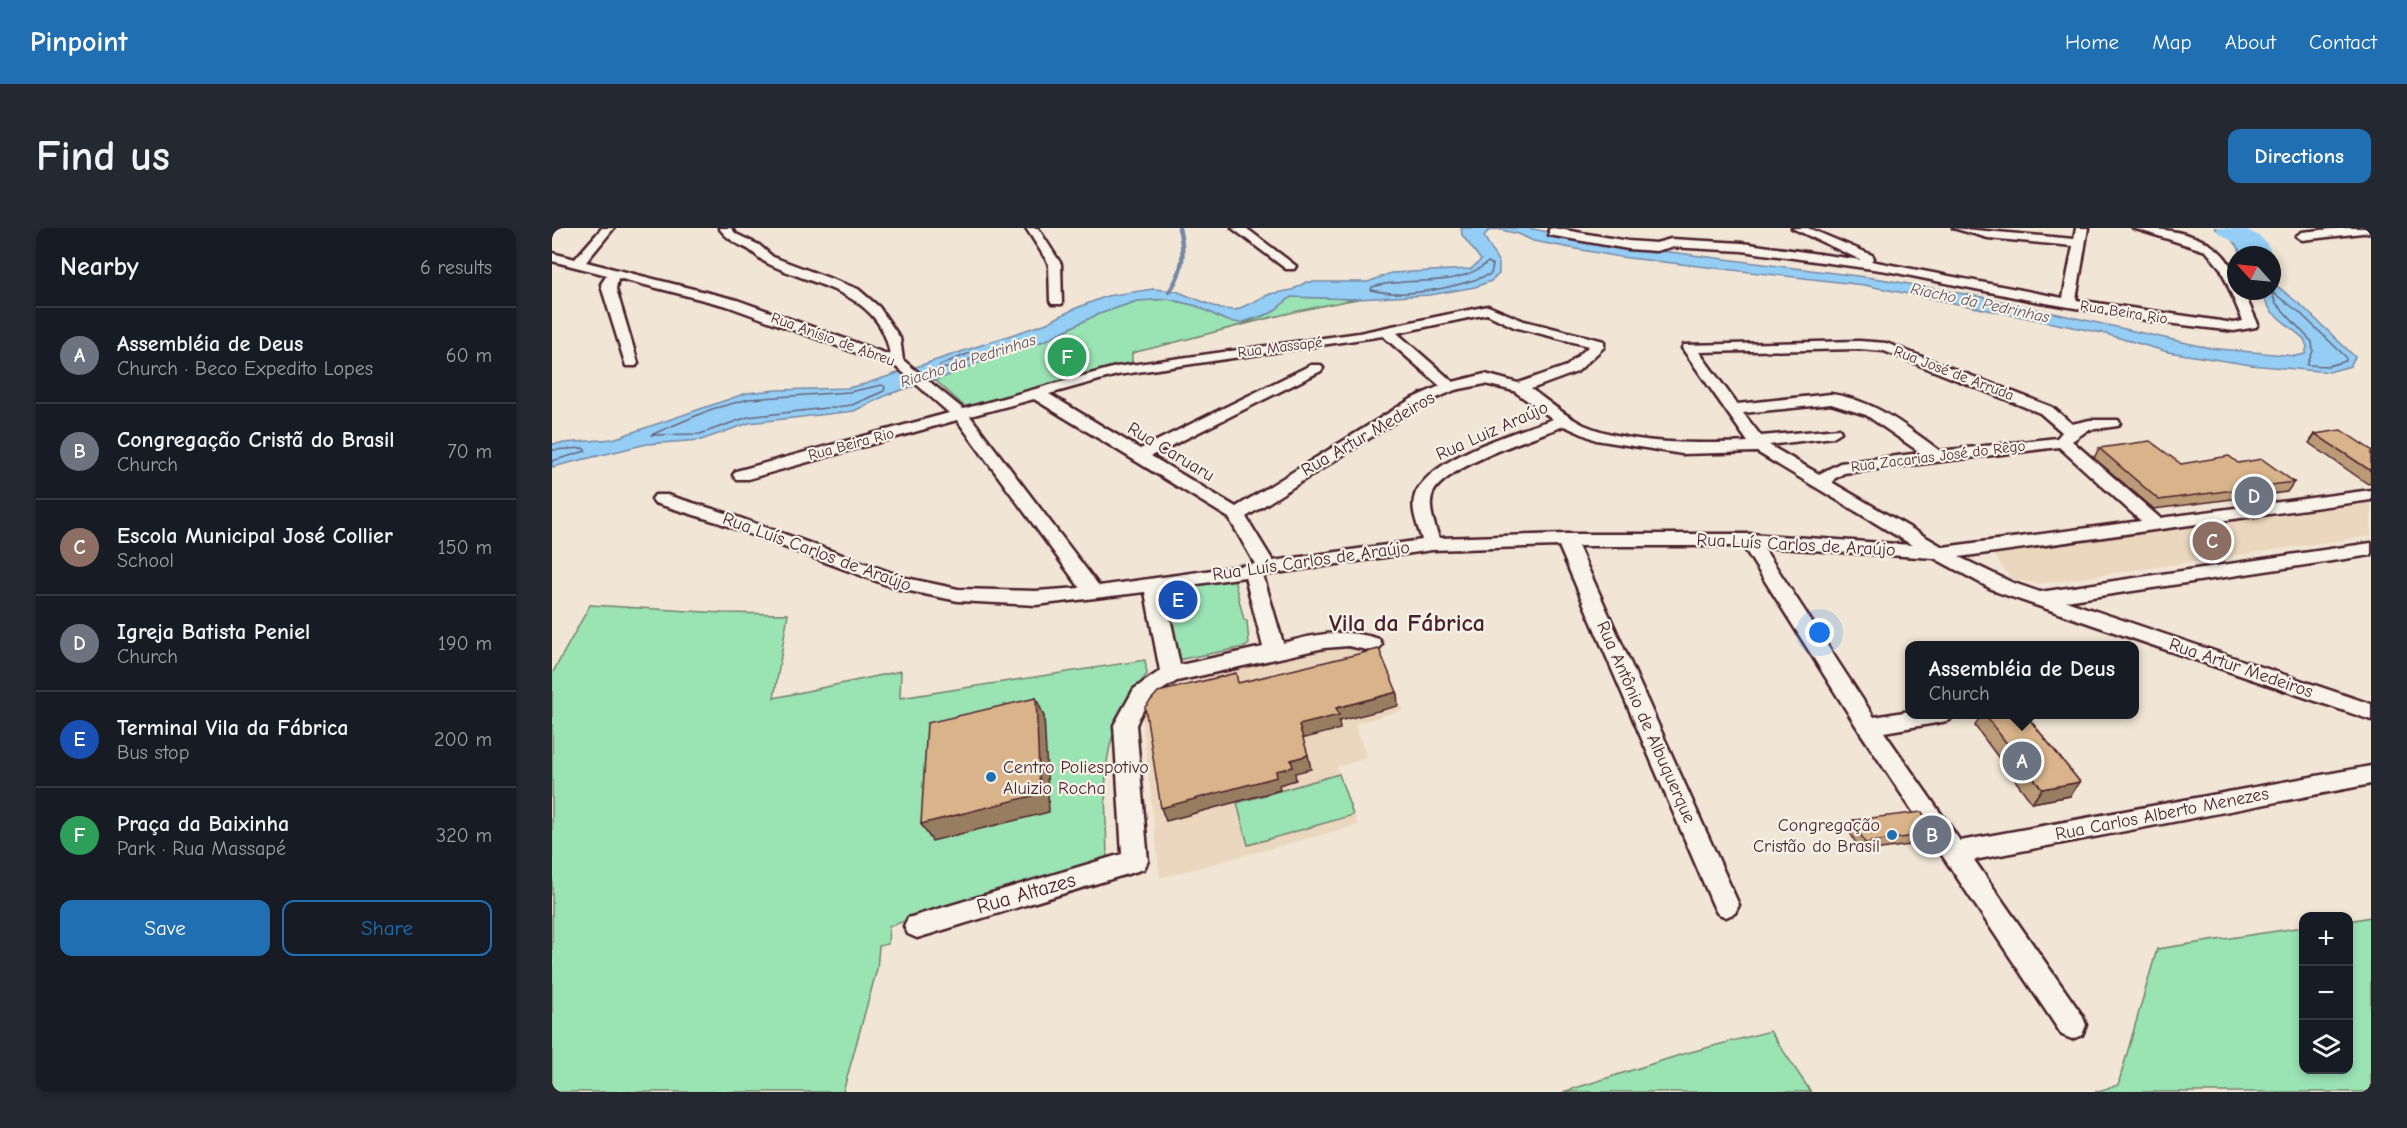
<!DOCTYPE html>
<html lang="en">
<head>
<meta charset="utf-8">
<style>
	:root { --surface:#171b24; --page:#242831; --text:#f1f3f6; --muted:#9ea1a6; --line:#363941; --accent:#1f6fb2 }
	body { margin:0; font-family:"Comic Neue",sans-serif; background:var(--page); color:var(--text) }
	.controls { position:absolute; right:18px; bottom:18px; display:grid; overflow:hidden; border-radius:12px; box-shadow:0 3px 9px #0003 }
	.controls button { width:54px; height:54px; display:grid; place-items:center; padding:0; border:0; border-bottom:2px solid var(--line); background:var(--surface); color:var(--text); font:30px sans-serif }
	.compass { position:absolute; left:1675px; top:18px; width:54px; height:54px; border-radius:50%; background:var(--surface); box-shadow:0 3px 9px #0003; rotate:297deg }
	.you { position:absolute; left:1268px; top:405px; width:21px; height:21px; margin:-15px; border:4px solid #fff; border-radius:50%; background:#1a73e8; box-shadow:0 0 0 9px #1a73e833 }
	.badge { display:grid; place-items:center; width:39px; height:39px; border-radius:50%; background:var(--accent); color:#fff; font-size:20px; font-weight:700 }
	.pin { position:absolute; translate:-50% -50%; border:3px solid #fff; box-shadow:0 2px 6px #0006 }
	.popup { position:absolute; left:1353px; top:413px; width:234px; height:78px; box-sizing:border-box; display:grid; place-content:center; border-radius:12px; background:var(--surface); filter:drop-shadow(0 2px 4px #0005); font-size:20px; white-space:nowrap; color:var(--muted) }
	.popup b { font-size:22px; color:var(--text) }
	.popup::after { content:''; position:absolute; left:50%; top:100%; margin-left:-12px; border:12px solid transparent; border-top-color:var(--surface) }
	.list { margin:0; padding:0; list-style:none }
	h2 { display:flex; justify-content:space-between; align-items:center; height:78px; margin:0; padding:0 24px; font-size:26px }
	h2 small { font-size:20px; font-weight:400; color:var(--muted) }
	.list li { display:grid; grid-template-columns:39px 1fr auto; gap:18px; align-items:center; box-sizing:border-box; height:96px; padding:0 24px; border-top:2px solid var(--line) }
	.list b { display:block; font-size:22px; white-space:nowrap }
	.list p { margin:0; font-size:20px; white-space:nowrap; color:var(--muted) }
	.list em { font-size:20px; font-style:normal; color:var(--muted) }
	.actions { display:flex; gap:12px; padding:18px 24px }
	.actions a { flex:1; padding:14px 0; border:2px solid var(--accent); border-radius:12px; text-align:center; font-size:21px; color:var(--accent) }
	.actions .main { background:var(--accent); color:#fff }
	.icon { flex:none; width:33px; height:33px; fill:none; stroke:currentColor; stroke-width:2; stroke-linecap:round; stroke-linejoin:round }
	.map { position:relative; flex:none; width:1819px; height:864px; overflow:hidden; border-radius:12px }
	header { display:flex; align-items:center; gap:36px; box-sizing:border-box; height:84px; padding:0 30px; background:var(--accent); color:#fff }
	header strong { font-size:28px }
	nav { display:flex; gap:33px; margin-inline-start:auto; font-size:21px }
	.intro { display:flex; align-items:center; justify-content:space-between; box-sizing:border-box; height:144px; padding:0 36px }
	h1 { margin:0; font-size:42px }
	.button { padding:15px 27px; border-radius:12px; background:var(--accent); color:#fff; font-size:21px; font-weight:700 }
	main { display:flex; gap:36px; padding:0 36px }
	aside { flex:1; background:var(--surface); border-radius:12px; box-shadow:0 3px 9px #0003 }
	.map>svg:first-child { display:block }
	.built { fill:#ead7be }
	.green { fill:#9ae3b3; stroke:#72816f; stroke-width:1.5 }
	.water { fill:#94cef4; stroke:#7688a4; stroke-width:1.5 }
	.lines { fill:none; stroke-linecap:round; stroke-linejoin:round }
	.shore { stroke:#68657b; stroke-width:1.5 }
	.stream { stroke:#7688a4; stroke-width:4.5 }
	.river { fill:#94cef4; fill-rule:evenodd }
	.street-casing { stroke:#4a1f2b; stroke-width:5 }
	.street { fill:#f7f3e8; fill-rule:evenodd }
	.wall { fill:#bb9b77; stroke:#4a1f2b; stroke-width:1.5 }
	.shaded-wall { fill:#987e61; stroke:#4a1f2b; stroke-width:1.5 }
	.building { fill:#d9b48a; stroke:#4a1f2b; stroke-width:1.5 }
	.poi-dot { fill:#1f6fb2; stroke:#f7f3e8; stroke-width:2 }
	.labels { text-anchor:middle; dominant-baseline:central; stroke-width:4.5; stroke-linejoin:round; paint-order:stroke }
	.far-street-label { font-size:15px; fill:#4a1f2b; stroke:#f7f3e8 }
	.far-water-label { font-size:16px; font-style:italic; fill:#5c4b5d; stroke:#f7f3e8 }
	.street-label { font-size:18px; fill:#4a1f2b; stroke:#f7f3e8 }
	.poi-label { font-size:18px; fill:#4a1f2b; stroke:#f7f3e8; text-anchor:start }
	.near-street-label { font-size:21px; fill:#4a1f2b; stroke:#f7f3e8 }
	.district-label { font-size:24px; font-weight:bold; fill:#4a1f2b; stroke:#f7f3e8 }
</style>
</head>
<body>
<header>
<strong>Pinpoint</strong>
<nav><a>Home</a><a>Map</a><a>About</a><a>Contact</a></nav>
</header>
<div class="intro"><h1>Find us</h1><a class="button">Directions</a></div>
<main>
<aside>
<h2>Nearby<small>6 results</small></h2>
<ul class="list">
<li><span class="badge" style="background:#6b7280">A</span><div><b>Assembléia de Deus</b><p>Church · Beco Expedito Lopes</p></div><em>60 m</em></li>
<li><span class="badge" style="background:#6b7280">B</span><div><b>Congregação Cristã do Brasil</b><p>Church</p></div><em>70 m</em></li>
<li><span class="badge" style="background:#8d6e63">C</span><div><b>Escola Municipal José Collier</b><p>School</p></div><em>150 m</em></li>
<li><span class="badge" style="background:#6b7280">D</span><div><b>Igreja Batista Peniel</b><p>Church</p></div><em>190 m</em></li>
<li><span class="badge" style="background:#1a4fb4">E</span><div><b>Terminal Vila da Fábrica</b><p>Bus stop</p></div><em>200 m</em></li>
<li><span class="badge" style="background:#2e9e5b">F</span><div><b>Praça da Baixinha</b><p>Park · Rua Massapé</p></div><em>320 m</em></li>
</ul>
<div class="actions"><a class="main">Save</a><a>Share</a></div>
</aside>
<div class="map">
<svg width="1819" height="864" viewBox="0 0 1819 864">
	<rect width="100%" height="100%" fill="#f1e6d5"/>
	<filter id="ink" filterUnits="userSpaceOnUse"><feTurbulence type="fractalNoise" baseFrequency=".0167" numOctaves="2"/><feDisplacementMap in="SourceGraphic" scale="12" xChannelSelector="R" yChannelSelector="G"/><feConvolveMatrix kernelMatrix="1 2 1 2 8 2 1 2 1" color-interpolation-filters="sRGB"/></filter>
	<g filter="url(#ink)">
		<g class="built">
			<polygon points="1819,275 1819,308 1487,356 1459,351 1441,326"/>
			<polygon points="805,413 829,426 851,482 803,496 815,530 785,539 806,597 608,650 589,480 602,465 619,458"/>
		</g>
		<g class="green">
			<path d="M739 69 806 71C730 84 656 107 580 125V134L413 179 382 151 437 130 492 113 544 87 585 73 616 71 645 78 673 92 693 95 719 85Z"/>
			<polygon points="681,347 692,392 695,393 697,416 693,419 625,432 617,361"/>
			<path d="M38 377 170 385 236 386 222 470 349 443 348 470 593 432 595 446C543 513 554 552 555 632L337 698 336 716 327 718 325 741 291 864H0V446Z"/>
			<polygon points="787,546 801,587 696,617 685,575"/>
			<polygon points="1819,689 1819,864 1543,864 1566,857 1605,721 1751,699 1752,842 1796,842 1797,693"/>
			<polygon points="1218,803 1259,864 1011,864 1131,826"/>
		</g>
		<g class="water">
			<polygon points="909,0 976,0 1063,17 1329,51 1435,70 1657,120 1743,128 1753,126 1755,119 1752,111 1720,84 1706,63 1720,63 1720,54 1751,79 1803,129 1798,138 1777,144 1699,137 1616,124 1550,105 1312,57 1068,29 981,13 967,6 945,1 936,3 932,8 947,35 947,46 939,53 923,59 878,67 806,71 739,69 719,85 688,95 673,92 645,78 616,71 585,73 544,87 492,113 437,130 395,148 337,166 302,183 197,195 149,212 95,216 0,239 0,216 61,211 195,165 224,162 295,160 313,156 495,95 522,81 555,68 601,61 624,63 669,81 684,82 718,66 740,62 754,54 816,54 839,45 919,41 929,32 910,7"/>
			<path d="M1662 0C1679 0 1702 9 1708 27H1689C1687 14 1673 6 1662 0Z"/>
		</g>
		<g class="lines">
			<g class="shore">
				<path d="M936 34 941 37 939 46C905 59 855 71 819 62L820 59C858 47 904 62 936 34Z"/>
				<polygon points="1720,64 1746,83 1794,129 1794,133 1776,138 1755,137 1761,123 1760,114 1723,74"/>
				<polygon points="418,125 422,129 405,139 387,141 388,137"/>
				<polygon points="330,157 333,159 332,163 300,177 196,189 148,206 99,207 160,181 197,171 297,164"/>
				<polyline points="0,222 31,220 34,223 0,233"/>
			</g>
			<path class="stream" d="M617 64C632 43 633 24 627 0"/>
			<path class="river" d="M1664 0C1688 0 1712 1 1720 27H1696L1694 21 1667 5Z"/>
			<defs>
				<g id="street">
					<path d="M50 0H62L34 34 185 72 338 127C329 63 262 59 215 35 208 32 203 25 196 21 184 15 176 12 167 0H179L184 6 207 17 221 29 306 61 327 79 348 110 351 132 411 181 564 139 807 105 936 78 972 93 1052 113V119L1025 144 979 161C996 173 1013 188 1032 197 1079 217 1146 216 1196 214L1130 120 1132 117 1307 113 1334 115 1500 179 1520 196 1538 192H1566L1568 195 1566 198 1536 202 1520 213 1608 290 1819 262V272L1407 329 1459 354 1488 364 1819 315V327L1514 373 1819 476V492L1445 364 1382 330 1211 319 1322 489 1358 483V486H1401L1398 492 1390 494 1332 504 1408 613 1819 538V556L1422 632 1530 787 1534 797 1530 807 1520 811 1510 807 1308 504 1191 318H1026L1187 677 1183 685 1174 689 1165 685 1161 677 1007 318 880 322 711 347 731 415C765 406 793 400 827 411L830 416 827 421 820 423 796 418 772 420 625 453C605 463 592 476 584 497L596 633 592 641 365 710 356 706 352 698 356 690 570 626 562 497 582 461 608 443 593 364 484 377 406 373 343 360 165 294 103 275 100 271 103 267H115L177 286 354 350 406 361 484 363 528 360 405 192 196 251H184L181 247 184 243 397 185 346 140 175 78 66 50 64 61 86 135 84 138H74L50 61 49 56 55 47 0 33V25L23 31ZM935 86 962 99 1037 118 1015 138 966 155 933 146 901 154 845 105ZM831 108 888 158 861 170 684 279 599 228 769 143 771 140 769 137H759L588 221 497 166 565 147ZM1307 121 1332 123 1488 185 1510 204 1505 210 1388 223C1354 198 1322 172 1279 166L1185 176 1147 124ZM933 156 962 163 1001 191C965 204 878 229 863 267 858 281 866 298 870 312L721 333 694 289 871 176 903 162ZM482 171 677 290 703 336 547 358 418 188ZM1279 176 1314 187 1369 225 1288 235 1267 246 1217 217 1281 209 1289 204 1287 201 1209 208 1191 185ZM1012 198 1044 212 1130 226 1205 224 1360 317 1197 306H1014L887 310C883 297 875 279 881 265 894 238 983 209 1012 198ZM1507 219 1589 293 1391 319 1281 255 1282 251 1292 245ZM693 349 711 419 628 437 612 361Z"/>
					<polygon points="474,0 486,0 509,36 510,76 500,76 498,73 497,36"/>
					<polygon points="680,0 694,0 744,38 742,41 734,41"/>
					<path d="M1001 0 1076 13 1104 15 1119 11 1190 15 1309 32 1240 0H1256L1320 27 1322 30 1319 33 1511 70 1521 18 1436 10 1401 0 1522 11 1524 0H1536L1524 72 1682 95 1691 93 1669 41 1654 23 1581 0C1624 0 1684 10 1684 63H1691L1706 96 1704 99 1682 103 1606 94 1482 73 1335 43 1190 23 1119 19 1104 23 1076 21 997 7V1Z"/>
					<polygon points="1788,0 1819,0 1819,4 1750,12 1744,8 1750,4"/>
				</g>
			</defs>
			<use href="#street" class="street-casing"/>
			<use href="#street" class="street"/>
		</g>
		<g class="wall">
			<polygon points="1763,206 1819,222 1819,255 1816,256 1757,215"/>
			<polygon points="1547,220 1629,236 1686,235 1742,254 1735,264 1602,281 1542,230"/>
			<polygon points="1429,486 1473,486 1528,554 1518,568 1480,575 1423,498"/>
			<polygon points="1301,592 1384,605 1379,614 1308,624 1297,602"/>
		</g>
		<g class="shaded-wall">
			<polygon points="845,464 846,478 787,493 788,501 749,511 747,497 784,480"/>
			<polygon points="484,470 492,488 497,584 380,613 369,596"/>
			<polygon points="756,527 759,541 743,545 744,552 727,557 728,562 614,593 609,580 739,532"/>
			<polygon points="1528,554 1518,568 1480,575 1490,561"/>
		</g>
		<g class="building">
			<polygon points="1789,202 1819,222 1819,243 1763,206"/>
			<polygon points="1598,213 1629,236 1677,228 1686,235 1710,231 1742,254 1607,272 1547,220"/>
			<polygon points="827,421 845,464 784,480 787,487 747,497 756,527 739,532 741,539 724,543 725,549 609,580 593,479 606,464 684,445 686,455"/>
			<polygon points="484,470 488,566 369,596 375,495"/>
			<polygon points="1432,486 1473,486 1528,554 1490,561"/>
			<polygon points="1370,584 1384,605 1313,615 1301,592"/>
		</g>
	</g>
	<g class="poi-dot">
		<circle cx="439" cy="549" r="6"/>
		<circle cx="1340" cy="607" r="6"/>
	</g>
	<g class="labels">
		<g class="far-street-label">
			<text transform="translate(1572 84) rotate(9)">Rua Beira Rio</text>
			<text transform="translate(281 111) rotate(20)">Rua Anísio de Abreu</text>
			<text transform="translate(728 119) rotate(-7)">Rua Massapé</text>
			<text transform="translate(1402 145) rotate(21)">Rua José de Arruda</text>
			<text transform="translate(299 216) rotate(-15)">Rua Beira Rio</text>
			<text transform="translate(1386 228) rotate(-7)">Rua Zacarias José do Rêgo</text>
		</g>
		<g class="far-water-label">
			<text transform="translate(1428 75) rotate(12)">Riacho da Pedrinhas</text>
			<text transform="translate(416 133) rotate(-18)">Riacho da Pedrinhas</text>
		</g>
		<g class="street-label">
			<text transform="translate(940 203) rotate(-24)">Rua Luiz Araújo</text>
			<text transform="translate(816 206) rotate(-30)">Rua Artur Medeiros</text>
			<text transform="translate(619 224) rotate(31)">Rua Caruaru</text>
			<text transform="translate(1244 317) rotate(3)">Rua Luís Carlos de Araújo</text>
			<text transform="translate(265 324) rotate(20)">Rua Luís Carlos de Araújo</text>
			<text transform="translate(759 333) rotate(-8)">Rua Luís Carlos de Araújo</text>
			<text transform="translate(1689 440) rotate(19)">Rua Artur Medeiros</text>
			<text transform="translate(1094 494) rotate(66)">Rua Antônio de Albuquerque</text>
			<text transform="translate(1610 586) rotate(-11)">Rua Carlos Alberto Menezes</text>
		</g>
		<g class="poi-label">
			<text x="451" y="539">Centro Poliespotivo<tspan x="451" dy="21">Aluizio Rocha</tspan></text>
			<text x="1328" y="597" text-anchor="end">Congregação<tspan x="1328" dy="21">Cristão do Brasil</tspan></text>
		</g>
		<g class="near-street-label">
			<text transform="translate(474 665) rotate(-16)">Rua Altazes</text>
		</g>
		<g class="district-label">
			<text x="855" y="395">Vila da Fábrica</text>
		</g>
	</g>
</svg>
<div class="controls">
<button>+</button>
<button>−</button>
<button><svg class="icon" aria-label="layers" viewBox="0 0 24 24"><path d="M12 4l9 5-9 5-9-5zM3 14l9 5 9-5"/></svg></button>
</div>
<svg class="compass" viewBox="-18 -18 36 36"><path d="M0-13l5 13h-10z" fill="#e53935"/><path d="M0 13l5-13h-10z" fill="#9ea1a6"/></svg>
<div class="you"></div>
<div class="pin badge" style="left:1470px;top:533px;background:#6b7280">A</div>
<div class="popup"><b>Assembléia de Deus</b>Church</div>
<div class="pin badge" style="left:1380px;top:607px;background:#6b7280">B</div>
<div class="pin badge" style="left:1660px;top:313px;background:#8d6e63">C</div>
<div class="pin badge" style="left:1702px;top:268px;background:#6b7280">D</div>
<div class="pin badge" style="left:626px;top:372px;background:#1a4fb4">E</div>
<div class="pin badge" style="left:515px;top:129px;background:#2e9e5b">F</div>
</div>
</main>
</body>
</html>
